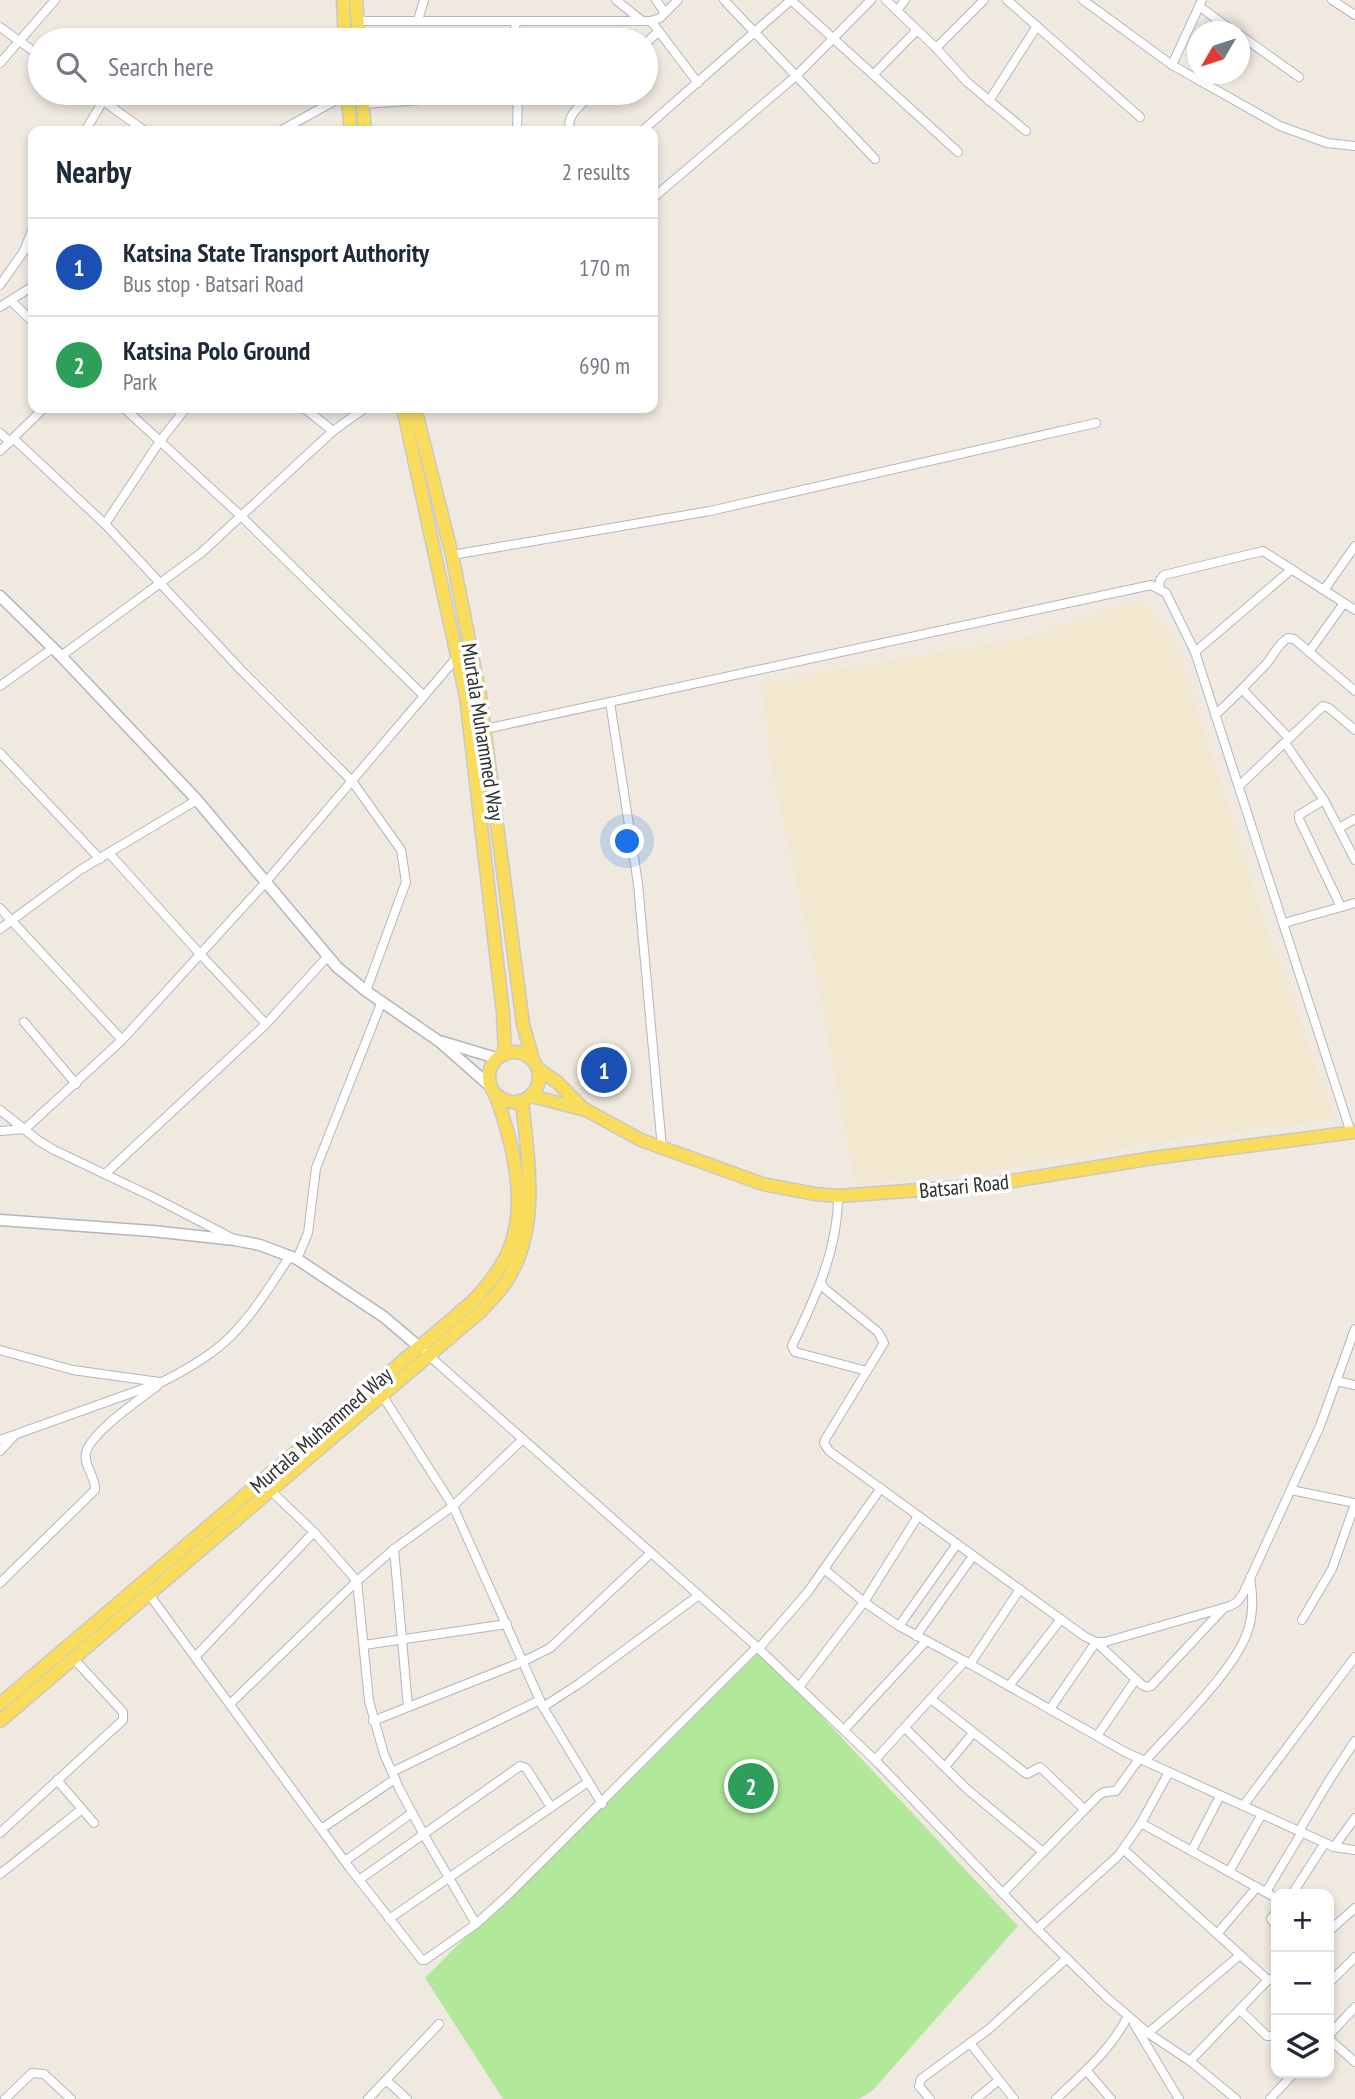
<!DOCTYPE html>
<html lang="en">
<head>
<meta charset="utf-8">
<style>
	:root { --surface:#fff; --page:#f2f2f3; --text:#1f2937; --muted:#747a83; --line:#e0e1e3; --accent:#ea580c }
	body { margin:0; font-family:"PT Sans Narrow",sans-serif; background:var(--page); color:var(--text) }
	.controls { position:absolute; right:21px; bottom:21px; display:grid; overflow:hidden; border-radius:14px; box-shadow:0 4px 10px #0003 }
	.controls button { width:63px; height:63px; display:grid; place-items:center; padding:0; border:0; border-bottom:2px solid var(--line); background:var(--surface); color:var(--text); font:35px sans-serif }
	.compass { position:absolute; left:1187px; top:21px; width:63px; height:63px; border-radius:50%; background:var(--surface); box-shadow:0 4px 10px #0003; rotate:231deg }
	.you { position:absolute; left:628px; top:842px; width:24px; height:24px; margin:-18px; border:5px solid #fff; border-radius:50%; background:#1a73e8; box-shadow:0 0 0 10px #1a73e833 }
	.badge { display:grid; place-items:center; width:46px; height:46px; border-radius:50%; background:var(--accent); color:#fff; font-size:23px; font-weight:700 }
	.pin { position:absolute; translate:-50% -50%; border:4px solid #fff; box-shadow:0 2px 7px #0006 }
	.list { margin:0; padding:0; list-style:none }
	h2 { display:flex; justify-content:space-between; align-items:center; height:91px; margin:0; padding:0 28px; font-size:30px }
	h2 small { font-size:23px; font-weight:400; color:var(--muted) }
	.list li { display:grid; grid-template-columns:46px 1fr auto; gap:21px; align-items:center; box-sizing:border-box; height:98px; padding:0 28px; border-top:2px solid var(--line) }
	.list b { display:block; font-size:26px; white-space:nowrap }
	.list p { margin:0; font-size:23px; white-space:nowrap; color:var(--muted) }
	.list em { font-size:23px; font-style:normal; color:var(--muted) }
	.icon { flex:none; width:38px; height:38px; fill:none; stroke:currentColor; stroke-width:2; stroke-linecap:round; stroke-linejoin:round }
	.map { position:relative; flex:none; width:1355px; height:2099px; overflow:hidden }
	.search { position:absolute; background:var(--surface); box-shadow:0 4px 10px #0003; left:28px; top:28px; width:630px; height:77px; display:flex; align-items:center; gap:18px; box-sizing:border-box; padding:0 24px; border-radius:38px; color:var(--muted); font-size:26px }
	.panel { position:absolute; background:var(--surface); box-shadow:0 4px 10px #0003; left:28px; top:126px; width:630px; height:287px; border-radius:14px }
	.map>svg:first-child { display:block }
	.education { fill:#f1e8cf }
	.green { fill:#b1e89a }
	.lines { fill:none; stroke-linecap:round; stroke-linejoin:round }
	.street-casing { stroke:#b4b5c1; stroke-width:10 }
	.secondary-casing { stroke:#b4b5c1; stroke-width:13 }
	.primary-casing { stroke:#c9c9c9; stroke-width:15 }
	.street { stroke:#fff; stroke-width:8 }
	.secondary { stroke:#fff; stroke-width:10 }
	.primary { stroke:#f9dc5b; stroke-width:12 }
	.labels { text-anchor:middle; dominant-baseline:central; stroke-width:7; stroke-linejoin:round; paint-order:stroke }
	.street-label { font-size:21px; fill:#2e2e2e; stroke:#fff }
</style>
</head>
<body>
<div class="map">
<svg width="1355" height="2099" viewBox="0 0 1355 2099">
	<rect width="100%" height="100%" fill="#efe9e0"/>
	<polygon class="education" points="1139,601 1150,608 1172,637 1179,652 1266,926 1335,1119 1178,1139 1008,1168 855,1184 814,962 774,780 761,683 1018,639"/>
	<polygon class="green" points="755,1645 1018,1926 873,2090 859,2099 503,2099 425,1978"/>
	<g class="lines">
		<defs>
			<g id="street">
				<polyline points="616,0 641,20"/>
				<polyline points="656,0 665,13"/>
				<polyline points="724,0 875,159"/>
				<polyline points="791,0 958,152"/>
				<polyline points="886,0 936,48 967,82 1026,131"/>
				<polyline points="1007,0 1140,117"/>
				<polyline points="1083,0 1172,65 1280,126 1327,143 1355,146"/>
				<polyline points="1332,0 1355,15"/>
				<polyline points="1199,6 1234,32"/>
				<polyline points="897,11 905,0"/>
				<polyline points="418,20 424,0"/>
				<polyline points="358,21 651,21 660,18 678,0"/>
				<polyline points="515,21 516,40"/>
				<polyline points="651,21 698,83"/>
				<polyline points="0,27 40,56"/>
				<polyline points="1240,35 1299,77"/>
				<polyline points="646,43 659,31"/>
				<polyline points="936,48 984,0"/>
				<polyline points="0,63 55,0"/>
				<polyline points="1172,65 1202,0"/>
				<polyline points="873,75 917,30"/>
				<polyline points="92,93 145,131"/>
				<polyline points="989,101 1037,26"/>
				<polyline points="363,104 437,99"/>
				<polyline points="85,131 103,101"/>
				<polyline points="280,131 347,94"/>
				<polyline points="517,131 518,93"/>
				<path d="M570 131C565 114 583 104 594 93"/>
				<polyline points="642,131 791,0"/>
				<polyline points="653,198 796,76 871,0"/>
				<polyline points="0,285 24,251 33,228"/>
				<polyline points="11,301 33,322"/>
				<polyline points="0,307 33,286"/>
				<polyline points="124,408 242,517 424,696"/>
				<polyline points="304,408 333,431"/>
				<polyline points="0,433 10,442"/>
				<polyline points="14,439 105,524 241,670 352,781 401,850 406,882 366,991"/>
				<polyline points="0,451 44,408"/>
				<polyline points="105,524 160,441 186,408"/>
				<polyline points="452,555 710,511 1096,423"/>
				<polyline points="1159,588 1160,580 1164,575 1263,551 1355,610"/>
				<polyline points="1324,590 1355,546"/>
				<polyline points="1195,652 1292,569"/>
				<polyline points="1309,652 1344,603"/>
				<polyline points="61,656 201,553 333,431 365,408"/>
				<polyline points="0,686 53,648"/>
				<polyline points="1243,690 1289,738"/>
				<polyline points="610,702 638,884 662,1148"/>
				<path d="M1215 715C1234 698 1250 681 1267 663 1274 654 1279 643 1288 638L1294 639 1355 691"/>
				<polyline points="485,729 1151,585 1166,593 1195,652 1351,1133"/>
				<polyline points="1285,743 1324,800 1355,860"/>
				<polyline points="0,753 100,859"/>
				<polyline points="1239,786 1323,706 1329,708 1355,730"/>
				<polyline points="1324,800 1299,815 1299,819 1341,907"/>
				<polyline points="1339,828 1355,819"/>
				<polyline points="109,853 200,954 266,1024"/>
				<polyline points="0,908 122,1040"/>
				<polyline points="1284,923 1355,903"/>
				<polyline points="0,929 80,870 197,800"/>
				<polyline points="24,1022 76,1084"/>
				<polyline points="0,1110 39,1141 54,1150 153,1197 232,1238"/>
				<polyline points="0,1131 25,1129 122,1040 265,883 458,656"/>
				<polyline points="105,1174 266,1024 327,957"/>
				<path d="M838 1196C838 1250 815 1298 792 1346L795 1352 867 1371"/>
				<polyline points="297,1259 308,1233 316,1168 382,1001"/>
				<polyline points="821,1283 824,1288 878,1332 884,1343 826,1438 824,1443 829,1451 1084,1636 1096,1642 1142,1685 1147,1687 1151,1686 1224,1608"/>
				<polyline points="0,1350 73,1370 159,1382"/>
				<polyline points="426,1353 755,1645 878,1763 1037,1929 1105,1996 1148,2033 1190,2061 1236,2099"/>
				<polyline points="1336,1381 1355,1385"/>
				<polyline points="382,1395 453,1506 543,1707 602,1804"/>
				<path d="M0 1440 162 1382C186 1370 212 1355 231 1336 254 1313 272 1283 290 1256"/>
				<polyline points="0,1451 14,1436"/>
				<polyline points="1291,1490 1355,1503"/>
				<polyline points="271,1491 314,1532 357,1581 369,1701 384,1754 399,1788 424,1835 476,1924"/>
				<polyline points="394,1549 408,1707"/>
				<polyline points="824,1569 864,1602 899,1626 970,1664 1125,1752 1334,1847 1355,1850"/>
				<path d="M0 1583 95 1490C96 1477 83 1465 86 1453 90 1433 139 1400 157 1386"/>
				<polyline points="148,1593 349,1867 422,1960 425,1960 476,1924 507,1896 757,1647"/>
				<polyline points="1302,1620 1332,1569 1355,1504"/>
				<polyline points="899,1626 957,1544"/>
				<polyline points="916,1636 973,1556"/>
				<polyline points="1096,1642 1105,1642 1230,1606 1237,1602 1243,1594 1320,1426 1355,1329"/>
				<polyline points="364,1645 507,1624"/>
				<polyline points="759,1648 807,1593 881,1488"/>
				<polyline points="196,1656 314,1532"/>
				<polyline points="970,1664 1020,1589"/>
				<polyline points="1009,1686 1061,1619"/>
				<polyline points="799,1687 864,1602 918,1516"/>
				<polyline points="931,1699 1024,1772 1027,1774 1040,1767 1084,1809"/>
				<polyline points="231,1703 357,1581 394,1549 453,1506 523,1439"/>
				<polyline points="543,1707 580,1683 699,1595"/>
				<polyline points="1050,1709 1096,1642"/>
				<polyline points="373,1721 522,1662 550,1648 651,1553"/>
				<polyline points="905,1728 968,1790 1043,1852"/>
				<polyline points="844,1730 926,1641"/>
				<polyline points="1097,1736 1136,1679"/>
				<polyline points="875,1760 965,1661"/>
				<path d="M1145 1761C1174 1728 1238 1668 1249 1627 1254 1610 1253 1595 1250 1578"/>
				<polyline points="945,1767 973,1733"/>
				<polyline points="392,1772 540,1700"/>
				<polyline points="57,1780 94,1823"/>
				<polyline points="1243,1806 1355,1657"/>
				<polyline points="1141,1823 1276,1898"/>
				<polyline points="321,1829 395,1779"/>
				<polyline points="1299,1831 1330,1779 1355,1741"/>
				<polyline points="0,1833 123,1720 123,1712 73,1658"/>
				<polyline points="1334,1847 1355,1818"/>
				<polyline points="1123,1849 1268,1980"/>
				<polyline points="1192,1850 1220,1796"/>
				<polyline points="345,1861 412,1813"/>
				<polyline points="1229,1872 1262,1814"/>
				<polyline points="0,1874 82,1809"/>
				<polyline points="359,1880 520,1766 526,1768 551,1807"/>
				<polyline points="1266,1892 1302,1832"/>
				<polyline points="1003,1893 1098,1796 1104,1792 1116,1791 1139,1759"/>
				<polyline points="1292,1894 1325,1843"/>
				<polyline points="1276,1912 1271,1919 1276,1926"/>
				<polyline points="389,1919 588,1782"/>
				<polyline points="1037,1929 1118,1856 1141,1823 1169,1772"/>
				<polyline points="1329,1931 1355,1908"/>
				<polyline points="1217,1934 1257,1887"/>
				<polyline points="1329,1983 1355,1957"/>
				<polyline points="1240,2010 1267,2036 1271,2036 1276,2034"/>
				<polyline points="1134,2024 1179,2099"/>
				<polyline points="1148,2033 1240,1955"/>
				<polyline points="1329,2035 1355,2007"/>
				<polyline points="1329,2039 1355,2062"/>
				<polyline points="970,2043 1014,2099"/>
				<polyline points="1190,2061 1268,1980 1276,1977"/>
				<polyline points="1086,2070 1111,2099"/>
				<polyline points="386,2080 407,2099"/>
				<polyline points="5,2099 32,2073 44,2074 71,2099"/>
				<polyline points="368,2099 439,2024"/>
				<polyline points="930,2099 919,2086 921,2079 989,2029 1067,1958"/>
				<polyline points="976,2099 999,2080"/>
				<path d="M1056 2099C1084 2072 1110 2051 1128 2016"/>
				<polyline points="1270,2099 1294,2073"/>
			</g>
			<g id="secondary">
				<polyline points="0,596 61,656 197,800 337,967 366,991 440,1042 490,1086"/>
				<polyline points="443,1042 496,1058"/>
				<polyline points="0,1220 152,1231 235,1240 260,1245 297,1259 384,1317 418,1346"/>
			</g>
			<g id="primary">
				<polyline points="343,0 345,40"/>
				<polyline points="356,0 359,40"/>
				<polyline points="347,93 351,131"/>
				<polyline points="362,93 365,131"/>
				<polyline points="403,408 466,697 503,1013 505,1053"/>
				<polyline points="415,408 452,555 480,695 523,1024 533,1060"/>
				<circle cx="514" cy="1077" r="25"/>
				<polyline points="538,1069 557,1082 585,1110"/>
				<polyline points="531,1096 586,1110 641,1140 763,1184 815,1194 838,1196 988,1185 1153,1158 1355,1132"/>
				<path d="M0 1704 472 1302C490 1283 506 1263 513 1238 526 1193 511 1137 495 1094"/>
				<path d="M0 1721 481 1311C489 1302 499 1293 506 1282 541 1228 528 1162 522 1101"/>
			</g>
		</defs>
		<use href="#street" class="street-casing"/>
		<use href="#secondary" class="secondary-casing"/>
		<use href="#primary" class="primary-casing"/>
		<use href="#street" class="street"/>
		<use href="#secondary" class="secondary"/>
		<use href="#primary" class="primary"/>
	</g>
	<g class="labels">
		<g class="street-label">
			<text transform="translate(483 732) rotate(81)">Murtala Muhammed Way</text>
			<text transform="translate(964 1186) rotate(-6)">Batsari Road</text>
			<text transform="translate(321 1430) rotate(-41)">Murtala Muhammed Way</text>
		</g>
	</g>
</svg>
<div class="controls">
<button>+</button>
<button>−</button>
<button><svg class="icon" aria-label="layers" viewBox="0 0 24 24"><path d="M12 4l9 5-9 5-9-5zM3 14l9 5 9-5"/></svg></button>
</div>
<svg class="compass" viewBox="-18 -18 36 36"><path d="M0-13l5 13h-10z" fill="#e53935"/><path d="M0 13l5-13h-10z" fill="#747a83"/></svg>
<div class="you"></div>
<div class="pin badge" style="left:604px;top:1070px;background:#1a4fb4">1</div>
<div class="pin badge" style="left:751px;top:1786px;background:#2e9e5b">2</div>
<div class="search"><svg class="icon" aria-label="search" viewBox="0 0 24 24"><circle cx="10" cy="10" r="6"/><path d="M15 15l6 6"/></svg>Search here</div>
<section class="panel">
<h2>Nearby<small>2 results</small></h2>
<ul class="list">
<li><span class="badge" style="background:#1a4fb4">1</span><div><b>Katsina State Transport Authority</b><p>Bus stop · Batsari Road</p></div><em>170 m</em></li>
<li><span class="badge" style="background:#2e9e5b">2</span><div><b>Katsina Polo Ground</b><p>Park</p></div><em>690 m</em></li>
</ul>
</section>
</div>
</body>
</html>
